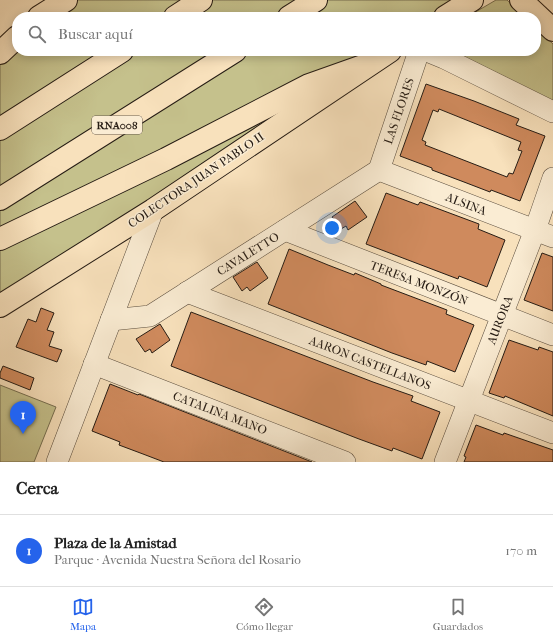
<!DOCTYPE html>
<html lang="es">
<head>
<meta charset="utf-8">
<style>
	:root { --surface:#fff; --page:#f6f6f6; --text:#222; --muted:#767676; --line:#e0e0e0; --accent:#2563eb }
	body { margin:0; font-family:"IM FELL French Canon",serif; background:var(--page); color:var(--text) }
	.you { position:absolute; left:332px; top:228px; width:14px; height:14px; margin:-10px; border:3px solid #fff; border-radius:50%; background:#1a73e8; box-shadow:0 0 0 6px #1a73e833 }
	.badge { display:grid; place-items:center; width:26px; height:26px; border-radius:50%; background:var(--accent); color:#fff; font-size:13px; font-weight:700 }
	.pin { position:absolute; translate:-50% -33px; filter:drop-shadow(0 1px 2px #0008) }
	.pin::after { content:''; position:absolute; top:21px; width:14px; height:12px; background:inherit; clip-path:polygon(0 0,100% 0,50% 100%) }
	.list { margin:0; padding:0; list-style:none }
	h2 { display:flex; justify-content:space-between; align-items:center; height:52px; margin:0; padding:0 16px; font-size:17px }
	h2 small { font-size:13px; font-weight:400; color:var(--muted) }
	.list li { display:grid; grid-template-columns:26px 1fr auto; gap:12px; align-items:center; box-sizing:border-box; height:72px; padding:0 16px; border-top:1px solid var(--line) }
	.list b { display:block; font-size:15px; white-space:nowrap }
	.list p { margin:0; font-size:13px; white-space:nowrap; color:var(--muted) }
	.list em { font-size:13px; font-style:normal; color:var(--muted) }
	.icon { flex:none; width:22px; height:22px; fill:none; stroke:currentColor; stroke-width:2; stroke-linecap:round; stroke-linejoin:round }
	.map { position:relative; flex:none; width:553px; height:462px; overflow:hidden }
	.search { position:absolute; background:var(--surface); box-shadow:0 2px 10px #0003; left:12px; right:12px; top:12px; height:44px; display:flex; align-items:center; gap:10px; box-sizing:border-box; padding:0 14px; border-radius:16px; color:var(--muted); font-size:15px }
	.sheet { height:124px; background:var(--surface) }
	nav { display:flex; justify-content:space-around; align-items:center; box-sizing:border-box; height:56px; border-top:1px solid var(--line); background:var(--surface); font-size:11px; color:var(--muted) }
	nav a { display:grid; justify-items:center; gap:2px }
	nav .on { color:var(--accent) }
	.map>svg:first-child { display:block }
	.green { fill:#c5c18c; stroke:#766e50 }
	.building { fill:#cf8a5d; stroke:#261c14; fill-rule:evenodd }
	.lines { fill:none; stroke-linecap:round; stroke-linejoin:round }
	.minor-casing { stroke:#5a4d3e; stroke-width:22 }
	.major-casing { stroke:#261c14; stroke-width:24 }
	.highway-casing { stroke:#261c14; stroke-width:24 }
	.minor { stroke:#faecd3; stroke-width:21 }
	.major { stroke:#f8e1bc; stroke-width:22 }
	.highway { stroke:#f8e1bc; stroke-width:22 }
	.labels { text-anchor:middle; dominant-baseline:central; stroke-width:3; stroke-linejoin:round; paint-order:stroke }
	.shield { fill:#faecd3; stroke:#665a4d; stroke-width:1 }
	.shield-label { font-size:11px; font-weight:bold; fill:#261c14 }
	.street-label { font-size:12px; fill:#261c14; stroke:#faecd3 }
</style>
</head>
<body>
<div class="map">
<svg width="553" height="462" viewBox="0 0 553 462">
	<rect width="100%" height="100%" fill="#f8e1bc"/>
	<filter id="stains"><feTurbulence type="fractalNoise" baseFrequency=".005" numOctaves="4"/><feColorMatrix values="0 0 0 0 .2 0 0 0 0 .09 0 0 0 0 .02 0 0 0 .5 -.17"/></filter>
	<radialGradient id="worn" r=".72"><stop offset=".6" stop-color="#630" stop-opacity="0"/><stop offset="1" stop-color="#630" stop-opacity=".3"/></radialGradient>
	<g class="green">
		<polygon points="66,0 472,0 445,17 39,17"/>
		<polygon points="496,0 507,0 525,17 467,17"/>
		<polygon points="536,28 553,44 553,105 443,51 536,51"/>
		<polygon points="0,41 17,51 390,51 0,306"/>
		<polygon points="0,385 56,407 34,462 0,462"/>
	</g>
	<g class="building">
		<path d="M426 84 474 101 519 119 516 125 545 136 520 201 491 190 490 192 464 182 432 170V168L400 156ZM439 109 521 142 518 150 522 151 513 174 509 173 507 177 425 145 426 142 422 140 433 110 438 112Z"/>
		<polygon points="386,193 418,205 420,202 479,224 478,229 505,240 487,287 459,276 458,279 366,244"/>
		<polygon points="355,201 367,217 348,230 346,226 341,229 332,217"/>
		<polygon points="289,249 328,265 354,275 355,273 381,284 381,285 447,310 446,314 474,325 455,372 427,361 426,365 392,353 268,304"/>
		<polygon points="542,253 553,257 553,311 524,300"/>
		<polygon points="257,262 268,278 250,291 247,287 242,291 233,277"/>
		<polygon points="41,308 54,313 47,330 54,332 49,346 62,350 57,362 16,347 28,319 36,322"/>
		<polygon points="191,312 373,382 413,396 411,401 440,412 422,459 393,448 392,451 359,439 171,366"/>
		<polygon points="160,324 170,340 152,353 150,349 145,352 136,339"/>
		<polygon points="509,340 538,350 539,347 553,352 553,416 505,396 504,398 489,393"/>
		<polygon points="3,366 34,378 30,390 0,378 0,373"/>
		<polygon points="110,384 138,395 139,394 312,462 164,462 143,454 119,445 120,442 92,431"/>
		<polygon points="476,425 503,435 504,433 553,450 553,462 464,462 466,457 464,456"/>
	</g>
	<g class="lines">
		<defs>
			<g id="minor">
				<polyline points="427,51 444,58 553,112"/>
				<polyline points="379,170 553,237"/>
				<polyline points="379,170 419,51"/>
				<polyline points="285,230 553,335"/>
				<polyline points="187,292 553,433"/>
				<polyline points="111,320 150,316 379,170"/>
				<polyline points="94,364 345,462"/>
				<polyline points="57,462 153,210"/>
				<polyline points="445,462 535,230 553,178"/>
			</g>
			<g id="major">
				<polyline points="521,0 553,30"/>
				<polyline points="39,17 66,0"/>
				<polyline points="445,17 472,0"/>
				<polyline points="0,306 153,210 390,51"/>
			</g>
			<g id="highway">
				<polyline points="175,17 201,0"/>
				<polyline points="289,17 316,0"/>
				<polyline points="0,53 17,37"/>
				<polyline points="0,129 122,51"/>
				<polyline points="0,199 235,51"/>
				<polyline points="0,239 166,159 309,85 371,63"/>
			</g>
		</defs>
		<use href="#minor" class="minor-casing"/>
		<use href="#major" class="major-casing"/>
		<use href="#highway" class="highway-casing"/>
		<use href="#minor" class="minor"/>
		<use href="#major" class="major"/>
		<use href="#highway" class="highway"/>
	</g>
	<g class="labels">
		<rect class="shield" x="92" y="116" width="50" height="18" rx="3"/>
		<g class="shield-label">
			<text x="117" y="125">RNA008</text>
		</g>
		<g class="street-label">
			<text transform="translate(399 111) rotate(-71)">LAS FLORES</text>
			<text transform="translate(196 180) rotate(-34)">COLECTORA JUAN PABLO II</text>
			<text transform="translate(466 204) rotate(21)">ALSINA</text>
			<text transform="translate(248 254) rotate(-32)">CAVALETTO</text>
			<text transform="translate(419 283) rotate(21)">TERESA MONZÓN</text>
			<text transform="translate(500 320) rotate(-69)">AURORA</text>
			<text transform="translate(370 363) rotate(21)">AARON CASTELLANOS</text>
			<text transform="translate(220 413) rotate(21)">CATALINA MANO</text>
		</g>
	</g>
	<rect width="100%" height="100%" filter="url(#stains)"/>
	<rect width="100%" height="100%" fill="url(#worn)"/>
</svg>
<div class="you"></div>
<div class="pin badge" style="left:23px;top:434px">1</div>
<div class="search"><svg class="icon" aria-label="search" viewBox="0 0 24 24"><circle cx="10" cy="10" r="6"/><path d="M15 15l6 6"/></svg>Buscar aquí</div>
</div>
<section class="sheet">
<h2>Cerca<small></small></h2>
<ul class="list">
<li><span class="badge">1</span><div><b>Plaza de la Amistad</b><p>Parque · Avenida Nuestra Señora del Rosario</p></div><em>170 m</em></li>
</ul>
</section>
<nav>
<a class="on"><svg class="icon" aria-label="map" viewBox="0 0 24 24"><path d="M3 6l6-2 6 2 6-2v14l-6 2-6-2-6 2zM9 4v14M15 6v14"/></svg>Mapa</a>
<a><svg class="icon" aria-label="directions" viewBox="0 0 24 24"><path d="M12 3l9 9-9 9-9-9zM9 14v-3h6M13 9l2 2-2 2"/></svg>Cómo llegar</a>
<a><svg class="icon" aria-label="saved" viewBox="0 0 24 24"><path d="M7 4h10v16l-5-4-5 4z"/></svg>Guardados</a>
</nav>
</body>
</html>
